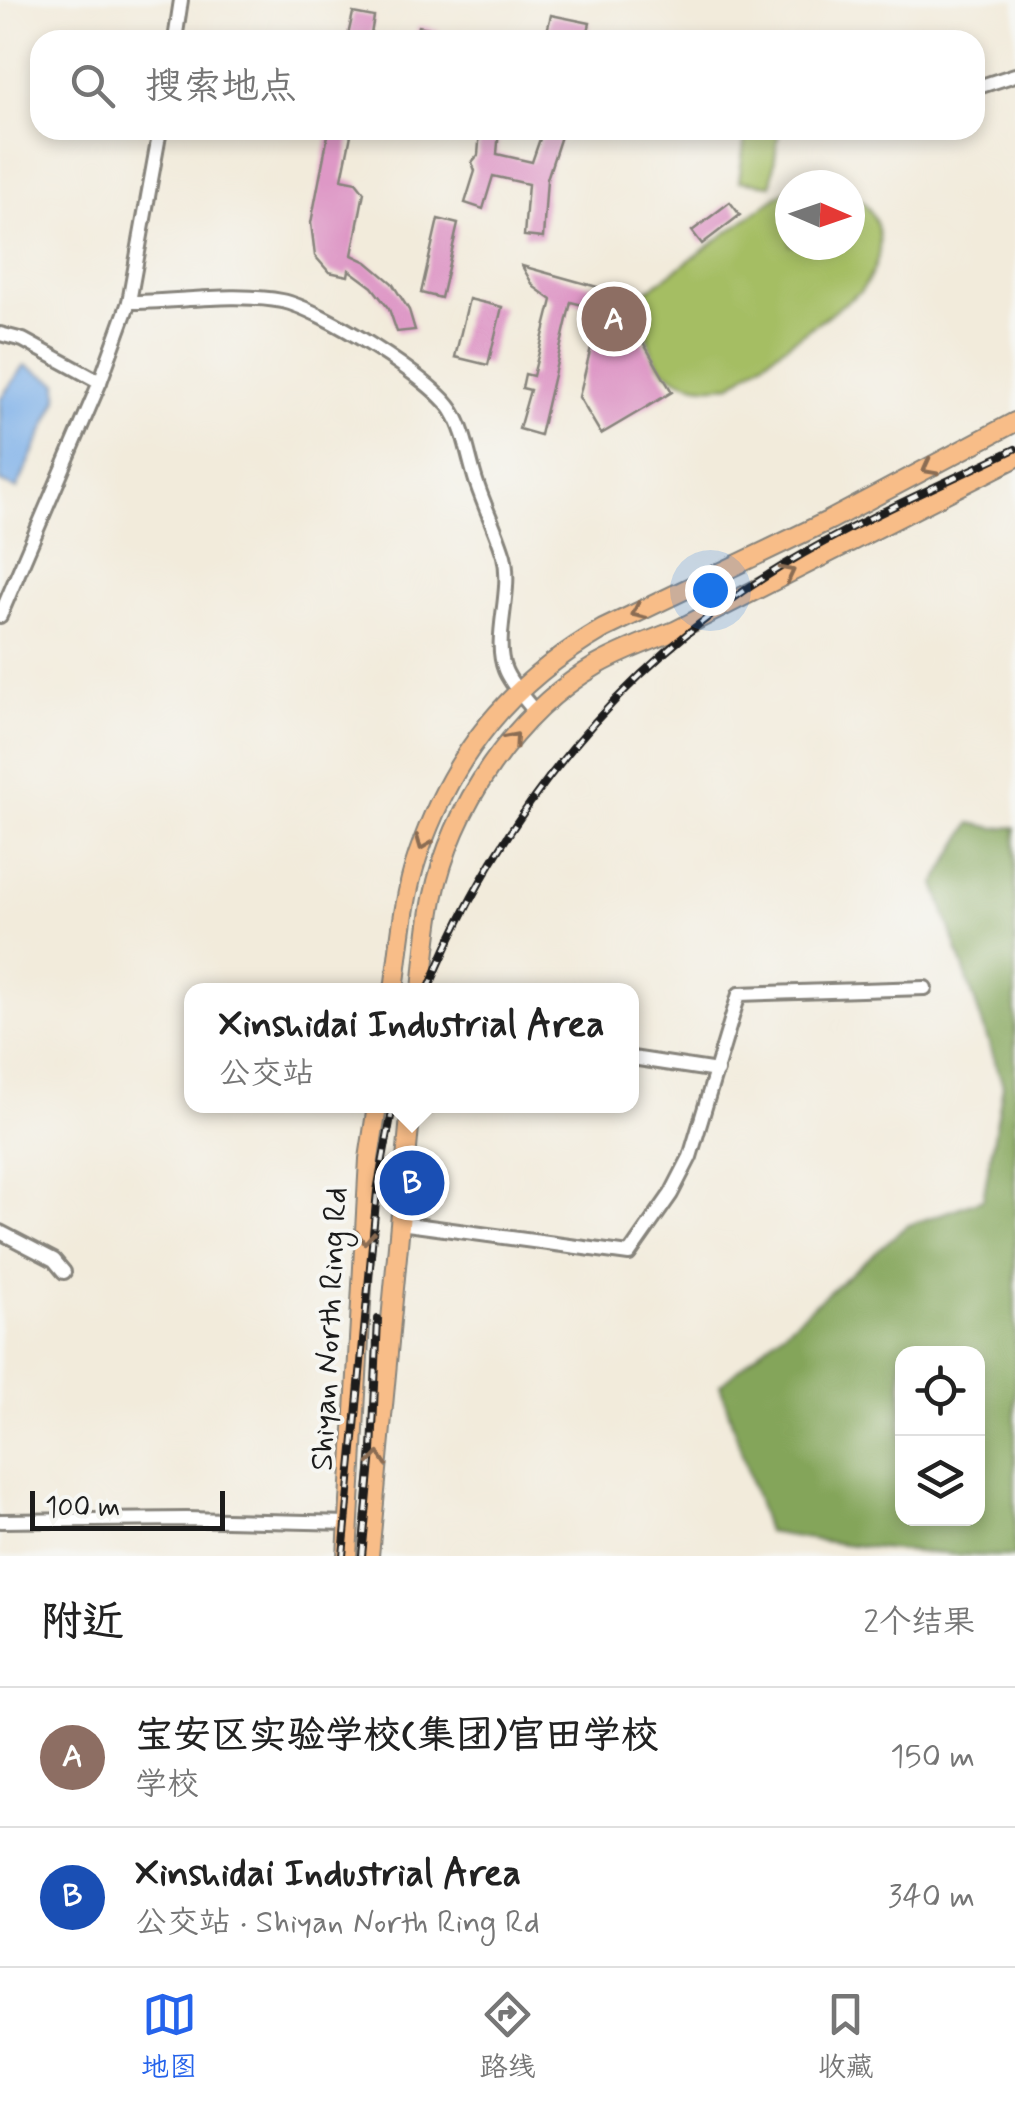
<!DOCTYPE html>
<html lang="zh">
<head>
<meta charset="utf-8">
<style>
	:root { --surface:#fff; --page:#f2f2f2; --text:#222; --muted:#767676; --line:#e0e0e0; --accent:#2563eb }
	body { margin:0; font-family:Mynerve,"LXGW WenKai TC",sans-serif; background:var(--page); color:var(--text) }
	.controls { position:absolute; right:30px; bottom:30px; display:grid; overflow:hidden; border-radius:20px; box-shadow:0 5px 15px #0003 }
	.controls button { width:90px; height:90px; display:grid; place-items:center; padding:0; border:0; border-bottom:2px solid var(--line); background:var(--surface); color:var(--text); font:50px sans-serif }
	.compass { position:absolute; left:775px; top:170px; width:90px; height:90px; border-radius:50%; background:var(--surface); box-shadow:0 5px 15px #0003; rotate:92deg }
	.scale { position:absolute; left:30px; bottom:25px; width:195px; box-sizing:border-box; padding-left:10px; border:5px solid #1c1c1c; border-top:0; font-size:28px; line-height:35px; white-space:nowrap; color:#1c1c1c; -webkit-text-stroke:8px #f6f6f2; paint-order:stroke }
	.you { position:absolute; left:710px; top:590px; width:35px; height:35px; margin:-25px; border:8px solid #fff; border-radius:50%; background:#1a73e8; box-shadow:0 0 0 15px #1a73e833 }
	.badge { display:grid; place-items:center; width:65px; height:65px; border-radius:50%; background:var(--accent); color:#fff; font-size:32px; font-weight:700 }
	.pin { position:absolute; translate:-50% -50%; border:5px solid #fff; box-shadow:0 2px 10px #0006 }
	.popup { position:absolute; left:184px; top:983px; width:455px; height:130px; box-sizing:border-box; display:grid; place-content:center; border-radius:20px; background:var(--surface); filter:drop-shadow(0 2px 8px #0005); font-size:32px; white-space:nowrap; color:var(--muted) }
	.popup b { font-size:38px; color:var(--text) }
	.popup::after { content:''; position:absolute; left:50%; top:100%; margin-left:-20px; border:20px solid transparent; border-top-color:var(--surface) }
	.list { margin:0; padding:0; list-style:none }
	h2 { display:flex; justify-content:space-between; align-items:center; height:130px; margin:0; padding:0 40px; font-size:42px }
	h2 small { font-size:32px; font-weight:400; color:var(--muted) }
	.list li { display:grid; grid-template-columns:65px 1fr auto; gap:30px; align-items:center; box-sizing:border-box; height:140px; padding:0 40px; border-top:2px solid var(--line) }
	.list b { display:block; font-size:38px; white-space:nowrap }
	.list p { margin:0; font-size:32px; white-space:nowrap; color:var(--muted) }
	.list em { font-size:32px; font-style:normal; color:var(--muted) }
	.icon { flex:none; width:55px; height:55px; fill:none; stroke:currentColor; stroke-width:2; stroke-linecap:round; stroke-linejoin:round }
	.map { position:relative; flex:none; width:1015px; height:1556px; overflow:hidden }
	.search { position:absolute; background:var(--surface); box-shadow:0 5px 15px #0003; left:30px; right:30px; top:30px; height:110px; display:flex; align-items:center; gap:25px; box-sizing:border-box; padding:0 35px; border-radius:30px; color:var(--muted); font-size:38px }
	.sheet { height:410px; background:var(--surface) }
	nav { display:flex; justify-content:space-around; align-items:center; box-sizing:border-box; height:140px; border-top:2px solid var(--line); background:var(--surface); font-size:28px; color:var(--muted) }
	nav a { display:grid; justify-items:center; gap:5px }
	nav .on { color:var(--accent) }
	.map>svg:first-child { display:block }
	.green { fill:#a5be64; stroke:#606d40; stroke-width:2.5 }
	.forest { fill:#84a55a; stroke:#50603b; stroke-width:2.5; fill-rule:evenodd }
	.water { fill:#7bafe8; stroke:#4c6682; stroke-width:2.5 }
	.building { fill:#de98c6 }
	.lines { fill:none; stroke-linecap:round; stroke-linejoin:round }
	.minor-casing { stroke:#87847c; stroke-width:18 }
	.major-casing { stroke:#87847c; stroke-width:22 }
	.minor { stroke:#fff; stroke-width:12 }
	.major { stroke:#f8bd88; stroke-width:18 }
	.rail-casing { stroke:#1c1c1c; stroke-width:8 }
	.rail { stroke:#f6f6f2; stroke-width:4; stroke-dasharray:11; stroke-linecap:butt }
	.oneway { stroke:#8a6c52 }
	.labels { text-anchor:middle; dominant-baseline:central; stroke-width:8; stroke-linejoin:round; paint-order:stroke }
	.street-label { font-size:32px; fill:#1c1c1c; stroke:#f6f6f2 }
</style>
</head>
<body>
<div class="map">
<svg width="1015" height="1556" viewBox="0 0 1015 1556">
	<rect width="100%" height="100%" fill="#f6f6f2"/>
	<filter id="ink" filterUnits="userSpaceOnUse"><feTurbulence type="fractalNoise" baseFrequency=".01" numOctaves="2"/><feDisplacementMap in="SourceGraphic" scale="20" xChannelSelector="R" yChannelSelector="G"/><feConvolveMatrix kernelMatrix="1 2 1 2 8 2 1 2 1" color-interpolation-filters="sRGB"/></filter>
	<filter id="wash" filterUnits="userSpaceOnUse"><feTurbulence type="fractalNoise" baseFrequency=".0048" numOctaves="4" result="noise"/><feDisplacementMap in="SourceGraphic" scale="40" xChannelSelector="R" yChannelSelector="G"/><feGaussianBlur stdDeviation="2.25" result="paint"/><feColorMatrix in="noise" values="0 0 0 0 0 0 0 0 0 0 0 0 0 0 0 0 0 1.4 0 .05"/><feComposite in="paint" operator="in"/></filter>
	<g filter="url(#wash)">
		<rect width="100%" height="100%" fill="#f2ebdb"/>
		<g class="green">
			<polygon points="746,130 779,130 771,185 739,181"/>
			<path d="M790 187V245H850V191C888 217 887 258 860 292L732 384C683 395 638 366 649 312L633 323 622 309Z"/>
		</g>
		<path class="forest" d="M971 823 995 828 1015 827V1556C932 1556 850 1547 767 1532L720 1385 906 1226 983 1199 1003 1085 935 884ZM902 1354H978V1518H902Z"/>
		<polygon class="water" points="25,365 58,383 58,399 17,489 0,482 0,399"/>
		<g id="blocks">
			<g class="building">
				<polygon points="353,13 374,17 370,40 347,40"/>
				<polygon points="551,15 590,23 586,40 545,40"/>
				<polygon points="418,26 439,30 437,40 415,40"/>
				<polygon points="329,130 352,130 342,179 356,182 364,192 352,255 367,262 392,283 409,310 415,330 397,332 389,309 372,287 349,270 348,276 329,272 315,256 311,223"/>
				<polygon points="480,130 499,130 497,154 532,162 543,130 563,130 547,179 543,238 524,236 528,184 493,176 483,209 465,203 475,171 472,162 478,155"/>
				<polygon points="730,202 740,215 702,244 692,231"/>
				<polygon points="438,219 458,224 441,298 421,293"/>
				<polygon points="522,266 615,292 610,312 571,302 540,435 519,429 530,390 522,388 525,374 533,376 552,300 534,287"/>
				<polygon points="469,299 502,307 488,365 455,357"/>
				<polygon points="629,318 672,392 601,434 579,397 593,339"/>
			</g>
		</g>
	</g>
	<g filter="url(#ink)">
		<use href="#blocks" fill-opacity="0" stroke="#87847c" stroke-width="2.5"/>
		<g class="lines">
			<defs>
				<g id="minor">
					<polyline points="175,40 181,0"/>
					<polyline points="975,88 1015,75"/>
					<path d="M129 302C178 302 233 292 282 301 319 308 434 379 453 412 466 433 469 461 477 484 485 508 497 532 504 556 513 593 492 638 505 670 511 685 526 700 536 713"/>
					<polyline points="0,334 23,340 100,382"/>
					<polyline points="0,616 100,382 129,302 160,130"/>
					<polyline points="632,1058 717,1071"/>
					<polyline points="400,1223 629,1254 671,1194 690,1157 739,994 925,988"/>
					<polyline points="0,1232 54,1260 64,1272"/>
					<polyline points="0,1521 186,1519 350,1523"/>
				</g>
				<g id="major">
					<path d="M394 990C400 946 403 898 418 855 453 753 510 683 603 629L830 520 1015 422"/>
					<path d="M422 990C425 960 427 929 433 899 452 806 515 713 597 665 622 651 648 641 675 631L1015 458"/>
					<polyline points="347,1556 369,1159 377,1106"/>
					<polyline points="369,1556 411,1106"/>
				</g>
			</defs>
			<use href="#minor" class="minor-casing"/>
			<use href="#major" class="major-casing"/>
			<use href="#minor" class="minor"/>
			<use href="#major" class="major"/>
			<defs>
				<g id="rail">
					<path d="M428 990C500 814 620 665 784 565 857 521 938 486 1015 449"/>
					<polyline points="343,1556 377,1191 393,1106"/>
					<polyline points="362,1556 372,1451 378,1319"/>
				</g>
			</defs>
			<use href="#rail" class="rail-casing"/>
			<use href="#rail" class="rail"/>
		</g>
		<defs><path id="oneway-chevron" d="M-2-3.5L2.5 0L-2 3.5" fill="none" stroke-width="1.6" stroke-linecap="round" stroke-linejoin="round" transform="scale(2.5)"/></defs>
		<g class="oneway">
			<use href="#oneway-chevron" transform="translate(929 468) rotate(152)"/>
			<use href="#oneway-chevron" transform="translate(788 573) rotate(-27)"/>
			<use href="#oneway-chevron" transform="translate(638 612) rotate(154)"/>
			<use href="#oneway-chevron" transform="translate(513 739) rotate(-49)"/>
			<use href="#oneway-chevron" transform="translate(423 843) rotate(112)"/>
			<use href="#oneway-chevron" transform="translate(365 1237) rotate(93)"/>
			<use href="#oneway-chevron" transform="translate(378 1459) rotate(-85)"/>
		</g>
	</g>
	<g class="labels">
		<g class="street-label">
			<text transform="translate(330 1329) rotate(-87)">Shiyan North Ring Rd</text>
		</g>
	</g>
</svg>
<div class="controls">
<button><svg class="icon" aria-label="locate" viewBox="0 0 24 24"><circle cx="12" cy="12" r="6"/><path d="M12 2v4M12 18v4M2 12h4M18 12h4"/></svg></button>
<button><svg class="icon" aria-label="layers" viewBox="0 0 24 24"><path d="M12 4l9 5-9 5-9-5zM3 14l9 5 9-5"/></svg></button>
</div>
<svg class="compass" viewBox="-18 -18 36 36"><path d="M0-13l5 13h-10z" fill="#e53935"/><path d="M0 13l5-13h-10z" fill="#767676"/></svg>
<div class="scale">100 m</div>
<div class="you"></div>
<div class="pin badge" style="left:614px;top:319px;background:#8d6e63">A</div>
<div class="pin badge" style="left:412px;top:1183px;background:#1a4fb4">B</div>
<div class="popup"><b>Xinshidai Industrial Area</b>公交站</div>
<div class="search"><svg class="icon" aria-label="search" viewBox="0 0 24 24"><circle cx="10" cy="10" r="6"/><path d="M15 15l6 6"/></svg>搜索地点</div>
</div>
<section class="sheet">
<h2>附近<small>2个结果</small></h2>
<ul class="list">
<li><span class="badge" style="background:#8d6e63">A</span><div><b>宝安区实验学校(集团)官田学校</b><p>学校</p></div><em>150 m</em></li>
<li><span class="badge" style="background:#1a4fb4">B</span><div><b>Xinshidai Industrial Area</b><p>公交站 · Shiyan North Ring Rd</p></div><em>340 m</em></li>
</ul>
</section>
<nav>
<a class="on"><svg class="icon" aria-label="map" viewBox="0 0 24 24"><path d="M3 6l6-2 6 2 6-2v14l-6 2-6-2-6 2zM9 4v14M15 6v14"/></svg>地图</a>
<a><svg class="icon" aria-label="directions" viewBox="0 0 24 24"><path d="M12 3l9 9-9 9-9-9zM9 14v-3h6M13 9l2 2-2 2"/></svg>路线</a>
<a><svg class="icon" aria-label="saved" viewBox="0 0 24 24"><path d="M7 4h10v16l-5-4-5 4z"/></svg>收藏</a>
</nav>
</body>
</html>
